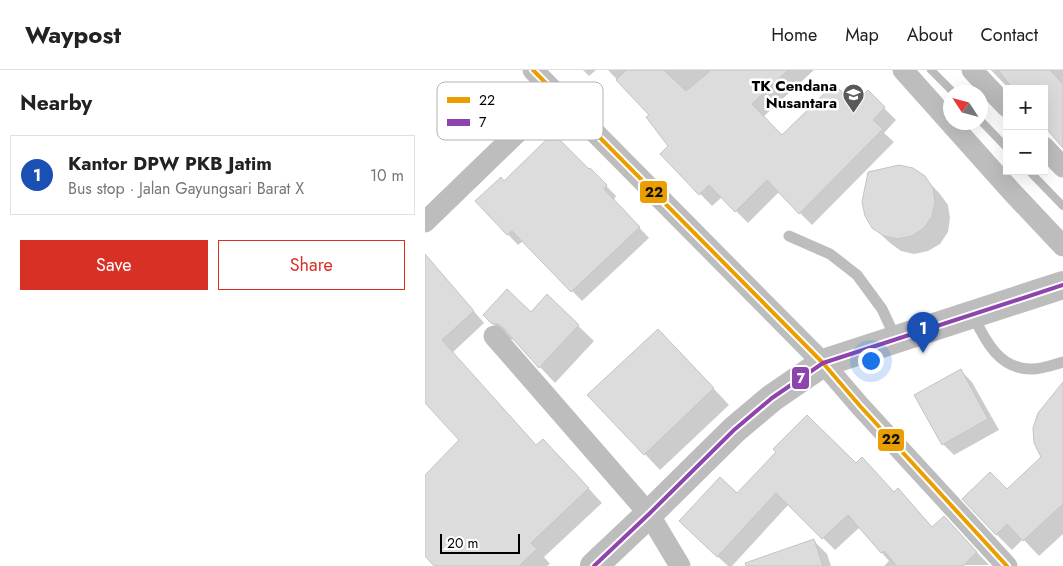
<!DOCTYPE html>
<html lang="en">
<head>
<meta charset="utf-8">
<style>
	:root { --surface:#fff; --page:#f6f6f6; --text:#222; --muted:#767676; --line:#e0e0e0; --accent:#d93025 }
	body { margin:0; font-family:Jost,sans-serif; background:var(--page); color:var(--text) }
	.controls { position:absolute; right:15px; top:15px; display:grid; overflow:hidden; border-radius:0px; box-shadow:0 5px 20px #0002 }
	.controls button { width:45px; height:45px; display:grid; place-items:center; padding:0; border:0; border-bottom:1px solid var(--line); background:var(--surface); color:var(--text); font:25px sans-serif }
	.compass { position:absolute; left:518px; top:15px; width:45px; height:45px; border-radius:50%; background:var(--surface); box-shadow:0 5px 20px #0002; rotate:306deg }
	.scale { position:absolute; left:15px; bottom:12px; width:80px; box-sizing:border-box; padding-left:5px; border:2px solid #000; border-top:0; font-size:14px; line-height:18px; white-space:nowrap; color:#000; -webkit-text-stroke:4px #fff; paint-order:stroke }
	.you { position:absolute; left:445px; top:290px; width:18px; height:18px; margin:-12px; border:4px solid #fff; border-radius:50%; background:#1a73e8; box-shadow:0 0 0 8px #1a73e833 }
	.badge { display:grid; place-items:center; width:32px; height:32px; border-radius:50%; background:var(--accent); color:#fff; font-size:16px; font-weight:700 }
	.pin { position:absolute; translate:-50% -41px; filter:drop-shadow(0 1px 2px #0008) }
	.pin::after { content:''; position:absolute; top:26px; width:18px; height:15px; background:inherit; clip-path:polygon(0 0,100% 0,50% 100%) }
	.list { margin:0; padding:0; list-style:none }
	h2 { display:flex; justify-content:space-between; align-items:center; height:65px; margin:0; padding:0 20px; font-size:21px }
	h2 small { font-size:16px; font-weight:400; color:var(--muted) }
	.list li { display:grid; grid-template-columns:32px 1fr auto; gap:15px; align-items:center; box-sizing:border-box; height:80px; margin:0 10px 10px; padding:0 10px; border:1px solid var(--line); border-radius:0px }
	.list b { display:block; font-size:19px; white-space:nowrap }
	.list p { margin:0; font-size:16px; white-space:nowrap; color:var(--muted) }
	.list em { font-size:16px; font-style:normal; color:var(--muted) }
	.actions { display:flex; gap:10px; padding:15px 20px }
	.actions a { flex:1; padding:11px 0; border:1px solid var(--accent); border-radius:0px; text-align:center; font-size:18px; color:var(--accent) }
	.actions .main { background:var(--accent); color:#fff }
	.map { position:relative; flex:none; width:638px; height:496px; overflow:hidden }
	header { display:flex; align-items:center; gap:30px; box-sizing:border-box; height:70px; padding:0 25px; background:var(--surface); border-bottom:1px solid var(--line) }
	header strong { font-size:24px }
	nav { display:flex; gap:28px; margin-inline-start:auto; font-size:18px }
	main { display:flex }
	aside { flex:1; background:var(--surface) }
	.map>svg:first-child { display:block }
	.shadow { fill:#0003 }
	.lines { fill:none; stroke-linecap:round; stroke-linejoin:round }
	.stream { stroke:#bbb; stroke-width:8 }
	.building { fill:#dcdcdc; stroke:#c4c4c4 }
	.service { stroke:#bdbdbd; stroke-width:11 }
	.minor { stroke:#bdbdbd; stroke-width:21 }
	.tertiary { stroke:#bdbdbd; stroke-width:28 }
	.bus-1-casing { stroke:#fff; stroke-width:8 }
	.bus-2-casing { stroke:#fff; stroke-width:8 }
	.bus-1 { stroke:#eb9e00; stroke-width:4 }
	.bus-2 { stroke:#8e44ad; stroke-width:4 }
	.labels { text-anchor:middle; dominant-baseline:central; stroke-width:5; stroke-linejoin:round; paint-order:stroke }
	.poi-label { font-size:15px; font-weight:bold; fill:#000; stroke:#fff; text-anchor:end }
	.key { fill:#fff; stroke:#b2b2b2; stroke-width:1 }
	.key-label { font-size:14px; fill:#000 }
	.line-badge { stroke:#fff; stroke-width:2 }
	.badge-label { font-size:14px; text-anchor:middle; font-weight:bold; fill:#fff }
	.pale-badge-label { font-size:14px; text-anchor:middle; font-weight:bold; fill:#111 }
</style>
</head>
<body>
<header>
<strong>Waypost</strong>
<nav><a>Home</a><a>Map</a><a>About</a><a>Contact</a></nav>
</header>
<main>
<aside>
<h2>Nearby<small></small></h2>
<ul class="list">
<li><span class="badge" style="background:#1a4fb4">1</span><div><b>Kantor DPW PKB Jatim</b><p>Bus stop · Jalan Gayungsari Barat X</p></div><em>10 m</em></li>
</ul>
<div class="actions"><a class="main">Save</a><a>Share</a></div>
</aside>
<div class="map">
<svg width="638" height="496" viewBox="0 0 638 496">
	<rect width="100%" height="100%" fill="#fff"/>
	<g class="shadow">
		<polygon points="158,0 171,0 164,6"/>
		<polygon points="183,0 389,0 338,47 357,67 429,36 443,22 471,50 459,63 469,72 387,155 354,122 323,153 297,127 287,136 236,84 245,76 226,45"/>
		<polygon points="566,0 638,0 638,76 619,19 584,19"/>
		<polygon points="165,99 191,126 189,130 224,168 157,231 98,171 93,175 51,131 79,112 164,101"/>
		<polygon points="499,107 515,124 523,135 525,148 523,162 515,174 503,181 489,184 476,181 465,173 448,157"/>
		<polygon points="7,193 18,205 59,253 27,283 112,376 132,384 177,433 119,487 125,494 122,496 10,496 0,474 0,412 35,371 0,331 0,199"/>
		<polygon points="122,226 169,271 130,313 115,297 91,270 84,269 59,245 106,243"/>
		<polygon points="249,276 304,335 235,400 164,325"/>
		<polygon points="536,301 547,312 574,360 529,385 518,374"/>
		<polygon points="638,325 638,418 623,419 638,435 638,464 614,486 598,469 587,480 571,464 618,387"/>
		<polygon points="431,395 469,423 508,458 531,460 564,495 459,496 464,491 435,457 410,480 364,434 307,496 303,496 267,463 312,425"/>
		<polygon points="388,470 402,484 406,496 321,496"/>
	</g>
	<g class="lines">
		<g class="stream">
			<polyline points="506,0 528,22"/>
			<polyline points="556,51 582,78"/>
			<polyline points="604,101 638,136"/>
		</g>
	</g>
	<g class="building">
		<polygon points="201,0 239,0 261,21 286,0 363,0 327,34 357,65 409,14 429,34 443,20 460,37 448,50 458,59 374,144 342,110 310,142 284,115 274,125 235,84 243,76 221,47 224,45 191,10"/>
		<polygon points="573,0 625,0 638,14 638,78 619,56 619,19 588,19"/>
		<polygon points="128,63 164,99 165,98 182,115 179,119 215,157 146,222 87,161 82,165 50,131 76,107 79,111"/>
		<polygon points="474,95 488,98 500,106 508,118 510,132 507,147 499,158 487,166 473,169 459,166 447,158 440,146 437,132 443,102"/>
		<polygon points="0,184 49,241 17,270 111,375 118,369 164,418 106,473 112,479 94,496 9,496 0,486 0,405 34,370 0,333"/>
		<polygon points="82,219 106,242 122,224 154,255 114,298 78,258 73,254 67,254 58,245"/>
		<polygon points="233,259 289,318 219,385 162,325"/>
		<polygon points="536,299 563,349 517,375 489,325"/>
		<polygon points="638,312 638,434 598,471 582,454 571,465 537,429 565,402 582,419 616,387 609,373 608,358 613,343"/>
		<polygon points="382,345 431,393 437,387 469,422 473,418 507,457 519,446 552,482 538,496 472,496 459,481 456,483 423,445 397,469 351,423 292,487 254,451 295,407 312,423 351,382 348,379"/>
		<polygon points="389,469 398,496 321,496 320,493"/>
	</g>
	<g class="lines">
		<g class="service">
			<polyline points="364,166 405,184 432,205 457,239 471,269"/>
			<path d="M548 245C560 271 575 300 607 299 617 299 628 295 638 292"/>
		</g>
		<g class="minor">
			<polyline points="108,0 398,293 435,336 582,496"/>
			<polyline points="478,0 587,122 638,176"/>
			<polyline points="547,0 582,37"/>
			<polyline points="619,77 638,97"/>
			<polyline points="0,152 132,24"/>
			<polyline points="69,266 224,444 255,496"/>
		</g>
		<polyline class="tertiary" points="169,496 224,444 309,360 347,328 398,293 638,215"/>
		<defs>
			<polyline id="bus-1" points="108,0 398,293 435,336 582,496"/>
			<polyline id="bus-2" points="169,496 224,444 309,360 347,328 398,293 638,215"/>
		</defs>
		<use href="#bus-1" class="bus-1-casing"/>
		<use href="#bus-2" class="bus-2-casing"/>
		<use href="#bus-1" class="bus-1"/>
		<use href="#bus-2" class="bus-2"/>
	</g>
	<defs>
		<symbol id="school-pin" viewBox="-11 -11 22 30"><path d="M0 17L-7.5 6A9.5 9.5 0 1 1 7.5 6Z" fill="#595959" stroke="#fff"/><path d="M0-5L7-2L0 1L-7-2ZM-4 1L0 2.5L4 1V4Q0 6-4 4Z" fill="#fff"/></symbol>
	</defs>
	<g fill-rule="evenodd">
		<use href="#school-pin" x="416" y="12" width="25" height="34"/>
	</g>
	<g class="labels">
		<g class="poi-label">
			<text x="412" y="16">TK Cendana<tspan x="412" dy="17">Nusantara</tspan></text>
		</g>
	</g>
	<rect x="12" y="12" width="166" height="58" rx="8" class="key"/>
	<rect x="22" y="27" width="23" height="6" fill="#eb9e00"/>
	<rect x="22" y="49" width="23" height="7" fill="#8e44ad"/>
	<g class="key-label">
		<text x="54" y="35">22</text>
		<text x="54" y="57">7</text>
	</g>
	<g class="line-badge">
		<rect x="214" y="110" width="29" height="24" rx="5" fill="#eb9e00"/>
		<rect x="366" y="296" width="19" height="24" rx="5" fill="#8e44ad"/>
		<rect x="452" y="358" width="28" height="24" rx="5" fill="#eb9e00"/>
	</g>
	<g class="badge-label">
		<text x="376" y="313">7</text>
	</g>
	<g class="pale-badge-label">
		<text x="229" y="127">22</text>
		<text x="466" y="374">22</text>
	</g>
</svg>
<div class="controls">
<button>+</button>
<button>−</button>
</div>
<svg class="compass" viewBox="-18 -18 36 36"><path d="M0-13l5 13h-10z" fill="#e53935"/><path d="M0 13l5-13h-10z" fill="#767676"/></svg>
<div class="scale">20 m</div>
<div class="you"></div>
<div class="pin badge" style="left:498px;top:283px;background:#1a4fb4">1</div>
</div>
</main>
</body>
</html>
